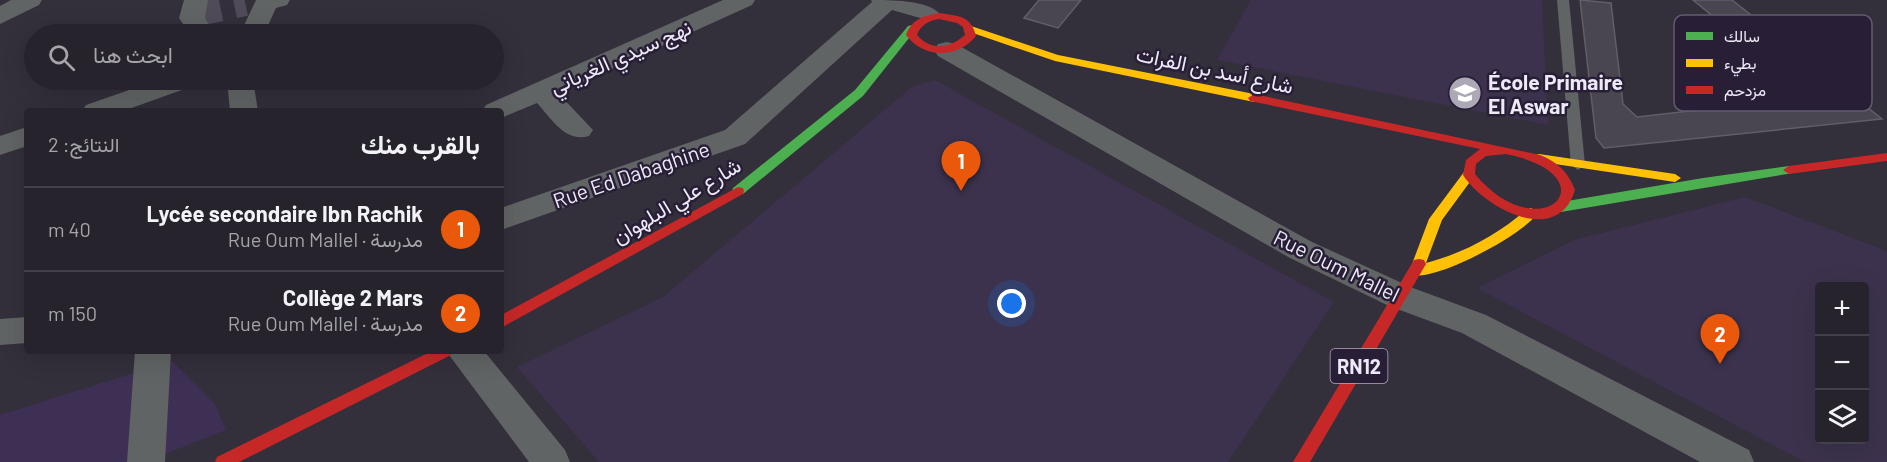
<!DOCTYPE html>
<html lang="ar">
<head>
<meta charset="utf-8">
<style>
	:root { --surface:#26232c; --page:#2e2b34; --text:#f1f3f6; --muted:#a4a4a9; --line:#424048; --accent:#ea580c }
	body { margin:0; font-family:Barlow,Vazirmatn,sans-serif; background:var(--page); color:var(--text); direction:rtl }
	.controls { position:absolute; right:18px; bottom:18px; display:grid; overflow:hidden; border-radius:6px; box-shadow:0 6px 24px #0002 }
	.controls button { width:54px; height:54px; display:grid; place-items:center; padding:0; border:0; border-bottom:2px solid var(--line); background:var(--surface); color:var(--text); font:30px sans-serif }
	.you { position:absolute; left:1012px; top:304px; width:21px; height:21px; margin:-15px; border:4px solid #fff; border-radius:50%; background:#1a73e8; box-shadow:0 0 0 9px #1a73e833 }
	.badge { display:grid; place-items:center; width:39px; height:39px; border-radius:50%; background:var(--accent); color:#fff; font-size:20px; font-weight:700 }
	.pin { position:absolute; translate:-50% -50px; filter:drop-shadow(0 2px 3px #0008) }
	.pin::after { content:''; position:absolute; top:32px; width:21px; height:18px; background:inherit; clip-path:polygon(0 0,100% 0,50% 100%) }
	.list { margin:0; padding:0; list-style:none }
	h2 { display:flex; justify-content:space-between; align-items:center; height:78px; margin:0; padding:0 24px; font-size:26px }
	h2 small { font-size:20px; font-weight:400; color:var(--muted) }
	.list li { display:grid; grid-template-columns:39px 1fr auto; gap:18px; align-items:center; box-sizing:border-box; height:84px; padding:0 24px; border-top:2px solid var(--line) }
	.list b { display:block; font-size:22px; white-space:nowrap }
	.list p { margin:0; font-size:20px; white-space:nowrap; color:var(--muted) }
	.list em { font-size:20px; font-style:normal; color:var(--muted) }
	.icon { flex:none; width:33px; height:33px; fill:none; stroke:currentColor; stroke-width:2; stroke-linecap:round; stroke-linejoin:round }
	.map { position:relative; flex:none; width:1887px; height:462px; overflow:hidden; direction:ltr }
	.search { position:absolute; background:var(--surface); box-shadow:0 6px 24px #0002; left:24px; top:24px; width:480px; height:66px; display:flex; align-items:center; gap:15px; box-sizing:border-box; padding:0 21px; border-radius:33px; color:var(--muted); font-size:22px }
	.panel { position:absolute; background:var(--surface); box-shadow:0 6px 24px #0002; left:24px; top:108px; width:480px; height:246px; border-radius:6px; direction:rtl }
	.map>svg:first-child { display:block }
	.built { fill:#3c324d; fill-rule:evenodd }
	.green { fill:#3e3054 }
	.building { fill:#494650; stroke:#615e68; stroke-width:1.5 }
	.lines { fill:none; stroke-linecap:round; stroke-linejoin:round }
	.street-tunnel { stroke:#4f4b58; stroke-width:28; stroke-dasharray:28 14; stroke-linecap:butt }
	.lane { fill:#616464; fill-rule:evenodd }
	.street { fill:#616464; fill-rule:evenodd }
	.fast { fill:#4caf50; fill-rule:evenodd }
	.slow { fill:#ffc107; fill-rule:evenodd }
	.jam { fill:#c62828; fill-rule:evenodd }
	.labels { text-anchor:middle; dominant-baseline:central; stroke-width:5; stroke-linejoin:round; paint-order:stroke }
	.shield { fill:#281f36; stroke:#b3acbe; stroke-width:1.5 }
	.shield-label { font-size:20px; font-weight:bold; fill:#eee9f9 }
	.street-label { font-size:21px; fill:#eee9f9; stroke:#281f36 }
	.poi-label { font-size:21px; font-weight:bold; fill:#eee9f9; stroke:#281f36; text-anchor:start }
	.key { fill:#281f36; stroke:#635c70; stroke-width:1.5 }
	.key-label { font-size:16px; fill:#eee9f9 }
</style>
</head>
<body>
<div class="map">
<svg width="1887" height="462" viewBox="0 0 1887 462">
	<rect width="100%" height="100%" fill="#332f3b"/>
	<g class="built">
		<polygon points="1251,0 1542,0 1548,125 1217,60"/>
		<polygon points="935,80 1334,302 1228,462 599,462 517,367 663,297 913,86"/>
		<path d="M1745 197 1887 251V462H1805L1477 288 1574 240ZM1864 286V440H1820V286Z"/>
	</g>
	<polygon class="green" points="172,361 215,404 226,430 145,462 0,462 0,415"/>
	<g class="building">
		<polygon points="1039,0 1081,0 1058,28 1024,18"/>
		<polygon points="1580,0 1611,3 1623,104 1637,117 1812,97 1693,0 1732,0 1882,119 1604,148 1596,138"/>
	</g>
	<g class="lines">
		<polyline class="street-tunnel" points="193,13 245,2"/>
		<polygon class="lane" points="1557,0 1569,0 1585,165 1578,170 1571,165"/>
		<g class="street">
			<polygon points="11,0 42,0 39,5 0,24 0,6"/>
			<polygon points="184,0 208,0 205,18 214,34 190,34 179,18"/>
			<polygon points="256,0 290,0 287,5 276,8 264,34 240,34"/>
			<path d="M723 0H755L752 5 558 93 593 130 589 136C565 143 552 119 537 103L501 118V111H482L486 105Z"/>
			<path d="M871 0C890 0 927 0 939 13L936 18 927 20 892 10 745 144 501 230V208L725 130 872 2Z"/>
			<polygon points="947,42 956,44 1312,242 1413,288 1486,315 1749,450 1754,462 1700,462 1462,333 1389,306 1290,258 938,56 934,50 938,44"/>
			<polygon points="158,80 196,80 193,86 123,111 82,111 86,105"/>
			<polygon points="227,80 253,80 258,111 230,111"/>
			<polygon points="27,127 27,146 0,155 0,136"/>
			<polygon points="27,317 27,343 0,345 0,319"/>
			<polygon points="135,351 171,351 165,462 127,462"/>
			<polygon points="446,351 484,351 565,450 570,462 529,462"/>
		</g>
		<g class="fast">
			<polygon points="912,25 917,28 863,96 743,194 733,194 732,191 733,188 855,90 908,26"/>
			<polygon points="1789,166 1795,170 1793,173 1561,212 1554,207 1561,202 1703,178"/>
		</g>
		<g class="slow">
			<polygon points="971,26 1058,55 1254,94 1260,98 1254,102 1055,61 967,31 966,29"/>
			<polygon points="1539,154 1675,174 1681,178 1675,182 1535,161 1533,158 1535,155"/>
			<path d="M1469 171 1475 175 1442 220 1426 263C1464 253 1497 235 1526 210L1531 208 1538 213C1523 235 1435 282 1411 275L1409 271 1414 267 1412 264 1429 219 1464 172Z"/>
		</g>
		<g class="jam">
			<path d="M939 13C958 16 971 15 976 36 957 59 924 59 906 35 912 19 923 16 939 13ZM939 19 957 23 963 27 965 35C949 49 931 51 917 35 921 24 929 21 939 19Z"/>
			<path d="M1254 94 1540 155C1558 162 1568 172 1575 190 1558 247 1485 209 1463 175L1466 160 1480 149 1250 101 1248 98ZM1506 154C1614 176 1541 253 1475 174L1476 164 1486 156Z"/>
			<polygon points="1887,153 1887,161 1789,174 1783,170 1789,166"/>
			<polygon points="738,187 743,188 744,191 743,194 501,328 501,315"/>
			<polygon points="1419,259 1424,260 1426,264 1310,462 1293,462 1414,260"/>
			<polygon points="432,351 454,351 451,355 239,462 215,462 217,457"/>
		</g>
	</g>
	<defs>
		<symbol id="school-disc" viewBox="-11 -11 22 22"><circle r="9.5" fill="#ada8b6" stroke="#281f36"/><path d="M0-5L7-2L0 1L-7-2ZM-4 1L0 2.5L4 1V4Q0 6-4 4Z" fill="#fff"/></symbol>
	</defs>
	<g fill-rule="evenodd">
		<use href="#school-disc" x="1446" y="74" width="38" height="38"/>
	</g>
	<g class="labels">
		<rect class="shield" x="1330.5" y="349" width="57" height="34" rx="4.5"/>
		<g class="shield-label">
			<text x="1359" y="366">RN12</text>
		</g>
		<g class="street-label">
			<text transform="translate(620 56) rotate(-24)">نهج سيدي الغرياني</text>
			<text transform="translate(1215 69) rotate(12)">شارع أسد بن الفرات</text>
			<text transform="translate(631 174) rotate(-19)">Rue Ed Dabaghine</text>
			<text transform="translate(676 200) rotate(-31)">شارع علي البلهوان</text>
			<text transform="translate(1337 265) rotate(26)">Rue Oum Mallel</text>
		</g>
		<g class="poi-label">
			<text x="1488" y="81">École Primaire<tspan x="1488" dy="24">El Aswar</tspan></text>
		</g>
	</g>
	<rect x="1674" y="15" width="198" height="96" rx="9" class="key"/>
	<rect x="1686" y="32" width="27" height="8" fill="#4caf50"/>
	<rect x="1686" y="59" width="27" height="8" fill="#ffc107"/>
	<rect x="1686" y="86" width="27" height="8" fill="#c62828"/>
	<g class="key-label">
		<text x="1724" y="42">سالك</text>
		<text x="1724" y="69">بطيء</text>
		<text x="1724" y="96">مزدحم</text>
	</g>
</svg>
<div class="controls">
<button>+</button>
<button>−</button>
<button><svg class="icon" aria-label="layers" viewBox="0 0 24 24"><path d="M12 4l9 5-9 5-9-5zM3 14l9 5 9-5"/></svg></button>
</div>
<div class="you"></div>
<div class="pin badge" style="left:961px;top:191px">1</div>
<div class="pin badge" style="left:1720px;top:364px">2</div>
<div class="search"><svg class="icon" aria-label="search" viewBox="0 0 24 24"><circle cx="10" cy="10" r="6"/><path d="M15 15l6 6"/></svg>ابحث هنا</div>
<section class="panel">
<h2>بالقرب منك<small>النتائج: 2</small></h2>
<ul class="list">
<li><span class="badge">1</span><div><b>Lycée secondaire Ibn Rachik</b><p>مدرسة · Rue Oum Mallel</p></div><em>40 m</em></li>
<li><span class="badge">2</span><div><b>Collège 2 Mars</b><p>مدرسة · Rue Oum Mallel</p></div><em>150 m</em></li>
</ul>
</section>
</div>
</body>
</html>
